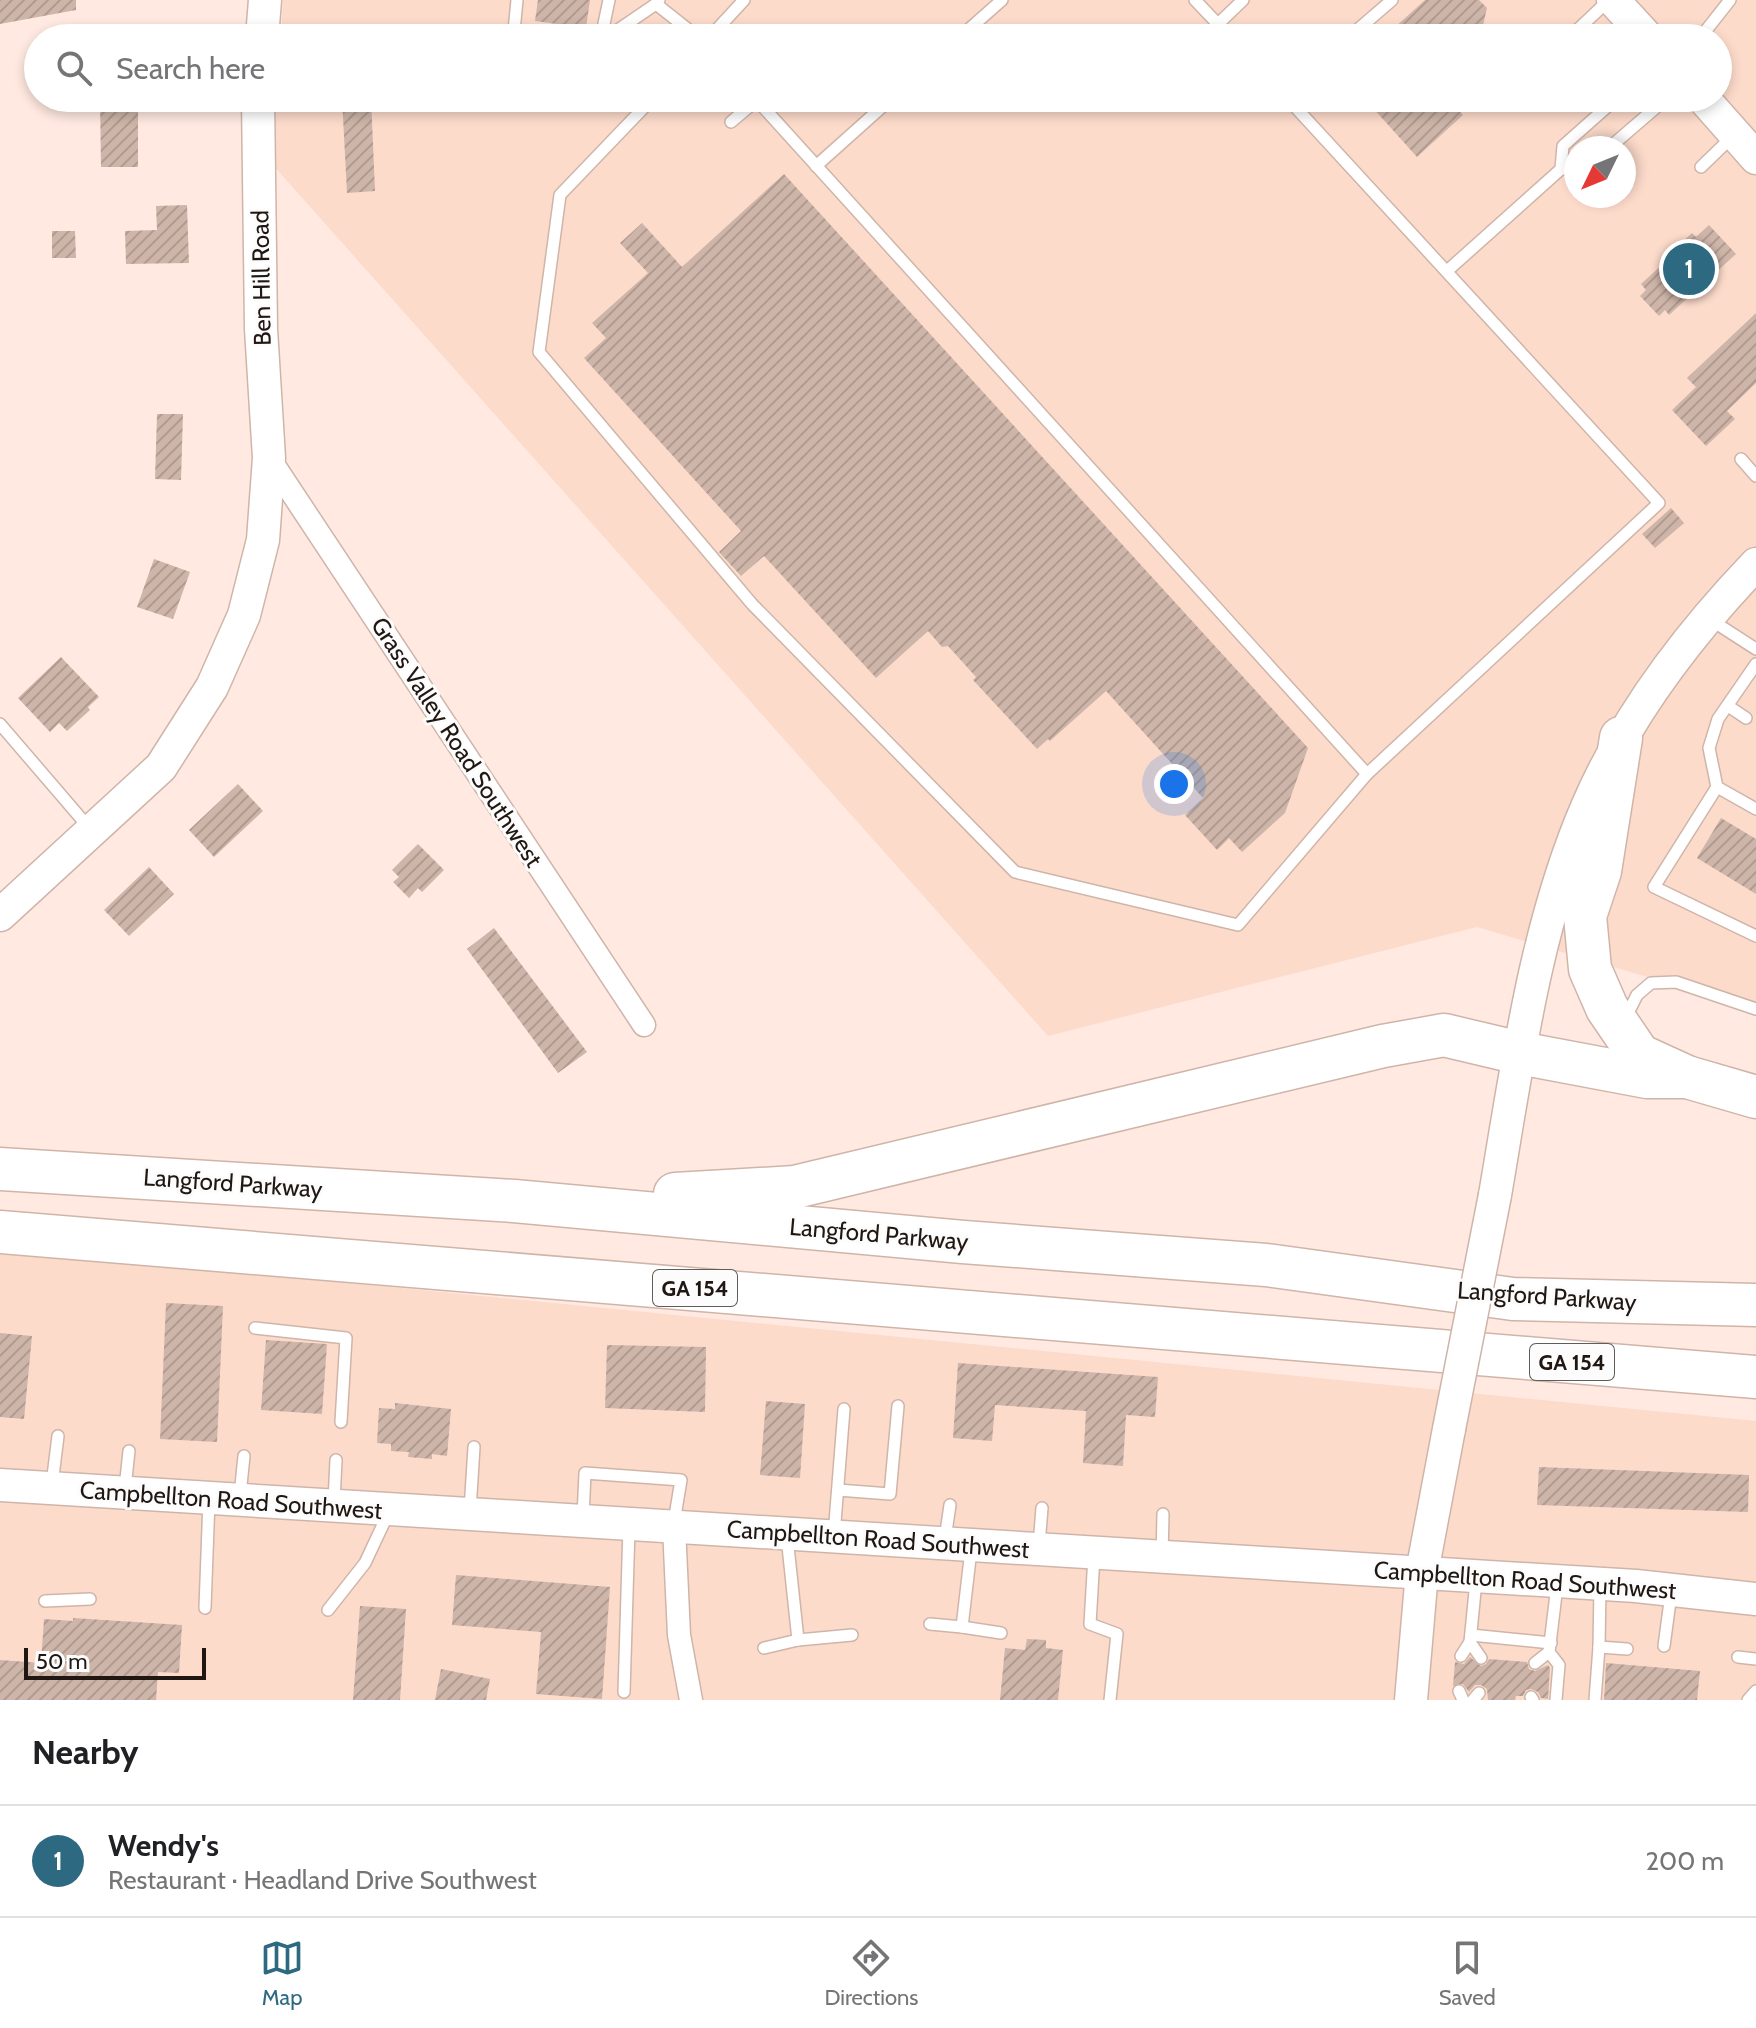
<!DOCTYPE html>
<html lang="en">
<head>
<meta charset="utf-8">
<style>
	:root { --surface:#fff; --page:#f6f6f6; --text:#202124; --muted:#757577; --line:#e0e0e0; --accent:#2d6a81 }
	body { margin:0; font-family:Cabin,sans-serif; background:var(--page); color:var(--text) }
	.compass { position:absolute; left:1564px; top:136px; width:72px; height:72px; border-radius:50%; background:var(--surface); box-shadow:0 4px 12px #0003; rotate:227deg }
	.scale { position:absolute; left:24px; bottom:20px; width:182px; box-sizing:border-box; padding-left:8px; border:4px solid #201712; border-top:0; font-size:22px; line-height:28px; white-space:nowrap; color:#201712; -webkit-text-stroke:6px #fcfcfc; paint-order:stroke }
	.you { position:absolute; left:1174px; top:784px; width:28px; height:28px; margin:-20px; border:6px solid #fff; border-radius:50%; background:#1a73e8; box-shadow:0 0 0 12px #1a73e833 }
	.badge { display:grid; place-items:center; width:52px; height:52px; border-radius:50%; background:var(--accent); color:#fff; font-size:26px; font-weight:700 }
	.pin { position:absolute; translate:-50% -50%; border:4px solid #fff; box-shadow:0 2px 8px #0006 }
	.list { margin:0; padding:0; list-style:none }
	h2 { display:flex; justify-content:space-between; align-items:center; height:104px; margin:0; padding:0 32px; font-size:34px }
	h2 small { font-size:26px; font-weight:400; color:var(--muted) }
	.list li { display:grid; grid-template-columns:52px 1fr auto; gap:24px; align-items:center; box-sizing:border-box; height:112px; padding:0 32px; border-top:2px solid var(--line) }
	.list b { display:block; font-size:30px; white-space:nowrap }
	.list p { margin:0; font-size:26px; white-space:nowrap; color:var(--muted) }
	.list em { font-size:26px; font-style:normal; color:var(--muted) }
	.icon { flex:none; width:44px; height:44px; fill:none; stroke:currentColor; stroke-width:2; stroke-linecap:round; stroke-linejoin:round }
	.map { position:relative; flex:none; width:1756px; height:1700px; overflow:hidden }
	.search { position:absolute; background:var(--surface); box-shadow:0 4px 12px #0003; left:24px; right:24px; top:24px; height:88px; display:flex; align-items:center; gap:20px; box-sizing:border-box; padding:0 28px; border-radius:44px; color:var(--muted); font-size:30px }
	.sheet { height:216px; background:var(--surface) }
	nav { display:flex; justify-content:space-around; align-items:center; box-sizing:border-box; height:112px; border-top:2px solid var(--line); background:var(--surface); font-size:22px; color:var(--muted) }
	nav a { display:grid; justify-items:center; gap:4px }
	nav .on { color:var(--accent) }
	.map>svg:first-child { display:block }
	.built { fill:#fddbcb; fill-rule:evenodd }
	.building { fill:url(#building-hatch) }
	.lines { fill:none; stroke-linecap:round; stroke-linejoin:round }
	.lane-casing { stroke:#cfb5a9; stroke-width:14 }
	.street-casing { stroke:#cfb5a9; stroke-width:25 }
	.secondary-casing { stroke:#cfb5a9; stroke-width:35 }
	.highway-casing { stroke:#cfb5a9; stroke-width:45 }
	.lane { stroke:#fff; stroke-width:11 }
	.street { stroke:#fff; stroke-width:22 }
	.secondary { stroke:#fff; stroke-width:32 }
	.highway { stroke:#fff; stroke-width:42 }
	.secondary-bridge-casing { stroke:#cfb5a9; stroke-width:35; stroke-linecap:butt }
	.secondary-bridge { stroke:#fff; stroke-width:32 }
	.labels { text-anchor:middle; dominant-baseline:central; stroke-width:6; stroke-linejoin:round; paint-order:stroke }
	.shield { fill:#fcfcfc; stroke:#625c58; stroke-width:2 }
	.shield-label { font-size:22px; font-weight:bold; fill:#201712 }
	.street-label { font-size:24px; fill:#201712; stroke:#fcfcfc }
</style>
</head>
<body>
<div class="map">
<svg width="1756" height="1700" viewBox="0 0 1756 1700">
	<defs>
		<pattern id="building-hatch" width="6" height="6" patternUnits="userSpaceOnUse" patternTransform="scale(2)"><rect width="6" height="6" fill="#ceb5a9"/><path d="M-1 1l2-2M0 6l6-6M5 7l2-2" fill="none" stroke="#b19b90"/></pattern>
	</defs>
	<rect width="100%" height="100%" fill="#ffe9e0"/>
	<g class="built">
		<path d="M283 0H1756V1009L1477 927 1048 1036 272 164 277 98H1718V38H281ZM1576 148H1624V196H1576Z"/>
		<polygon points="0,1254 187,1267 1756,1421 1756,1700 0,1700"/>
	</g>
	<g class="building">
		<polygon points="0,0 76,0 76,10 0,24"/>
		<polygon points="538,0 590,0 586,28 535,21"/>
		<polygon points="1425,0 1479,0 1487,8 1480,38 1383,38"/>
		<polygon points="100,98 138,98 138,167 101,167"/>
		<polygon points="342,98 371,98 375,191 347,193"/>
		<polygon points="1364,98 1447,98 1463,115 1417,157"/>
		<polygon points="784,174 1308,748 1285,813 1242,852 1229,838 1217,850 1185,815 1203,798 1106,691 1050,741 1048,739 1037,749 973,680 976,677 948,646 942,647 928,631 876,678 764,556 741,576 719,552 741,531 584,358 606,338 592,323 648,273 620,243 642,223 682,267"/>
		<polygon points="187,205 189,263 126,264 125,231 157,230 156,206"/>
		<polygon points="1709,225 1736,254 1669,315 1665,310 1659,316 1640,296 1646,290 1641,284 1676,252 1674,250 1692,233 1696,237"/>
		<polygon points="52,231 75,231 76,258 52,258"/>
		<polygon points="1756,313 1756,383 1727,411 1735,419 1706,446 1672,410 1696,387 1687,378"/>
		<polygon points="157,414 183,414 181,480 155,479"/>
		<polygon points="1671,508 1684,523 1655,548 1642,534"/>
		<polygon points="154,559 190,572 173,619 137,607"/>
		<polygon points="61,657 99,697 88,707 90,710 67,731 59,723 50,732 18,698"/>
		<polygon points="238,784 263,811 214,857 189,830"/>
		<polygon points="1721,818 1756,839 1756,894 1697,858"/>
		<polygon points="418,844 444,870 422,892 418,888 409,898 393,882 399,877 392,870"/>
		<polygon points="149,867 174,894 129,936 104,910"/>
		<polygon points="494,928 587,1052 558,1073 467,949"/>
		<polygon points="166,1303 223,1306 217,1442 160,1439"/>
		<polygon points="0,1333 32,1336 24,1419 0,1417"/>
		<polygon points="266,1340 327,1344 322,1414 261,1410"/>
		<polygon points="607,1345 706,1347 705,1412 605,1408"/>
		<polygon points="958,1363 1158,1377 1155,1417 1126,1415 1123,1466 1083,1463 1086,1411 995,1405 992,1441 953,1438"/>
		<polygon points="766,1401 805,1404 800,1478 760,1475"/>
		<polygon points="395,1403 451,1409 447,1456 432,1454 432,1459 408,1457 409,1452 391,1451 391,1444 377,1443 379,1408 395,1409"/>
		<polygon points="1539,1467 1749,1475 1748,1512 1537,1505"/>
		<polygon points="456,1575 610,1587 602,1699 536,1694 541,1632 452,1625"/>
		<polygon points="360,1606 406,1609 400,1700 353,1700"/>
		<polygon points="73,1618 182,1625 179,1673 158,1672 156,1700 0,1700 0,1660 41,1663 44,1619 73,1621"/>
		<polygon points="1027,1639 1046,1640 1046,1648 1063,1650 1058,1700 1000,1700 1005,1648 1025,1650"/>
		<polygon points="1470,1657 1481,1666 1486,1664 1489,1659 1527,1662 1529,1669 1535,1671 1548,1665 1550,1668 1548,1699 1541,1698 1538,1692 1531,1689 1526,1690 1523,1696 1516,1696 1515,1700 1488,1700 1487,1689 1481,1685 1475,1685 1469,1692 1463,1684 1453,1686 1455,1662 1464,1664"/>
		<polygon points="1606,1663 1700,1671 1697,1700 1604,1700"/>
		<polygon points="441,1669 490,1679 486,1700 435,1700"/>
	</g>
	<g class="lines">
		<defs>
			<g id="lane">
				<polyline points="517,0 514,31 567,38"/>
				<polyline points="659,0 656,4 699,38"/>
				<polyline points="1195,0 1231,38"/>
				<polyline points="1218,24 1243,0"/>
				<polyline points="1571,36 1609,0"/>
				<polyline points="601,38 609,0"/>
				<polyline points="606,38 656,4"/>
				<polyline points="709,38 744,0"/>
				<polyline points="959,38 1002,0"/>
				<polyline points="1348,38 1392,0"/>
				<polyline points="1700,38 1730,0"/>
				<polyline points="653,98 560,195 539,352 752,604 1015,872 1238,925 1367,774 1659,503 1287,98"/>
				<polyline points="755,98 1367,774"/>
				<polyline points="731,122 757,100"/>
				<polyline points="1609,148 1667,98"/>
				<polyline points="816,166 892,98"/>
				<polyline points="1701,167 1732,137"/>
				<polyline points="1561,169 1576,169"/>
				<polyline points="1447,271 1561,169 1563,146 1617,98"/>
				<polyline points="1741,459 1756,476"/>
				<polyline points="1711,620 1756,649"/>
				<polyline points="1756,664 1718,719 1709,748 1717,787 1654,887 1756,936"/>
				<polyline points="1728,706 1746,718"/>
				<polyline points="0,724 91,830"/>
				<polyline points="1717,787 1756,809"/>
				<polyline points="1627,1020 1628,1013 1637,995 1651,983 1676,982 1756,1009"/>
				<polyline points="255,1328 346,1338 341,1422"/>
				<polyline points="52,1484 58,1436"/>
				<polyline points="125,1488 129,1451"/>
				<polyline points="838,1490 890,1494 898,1406"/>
				<polyline points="240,1495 244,1456"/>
				<polyline points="334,1501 336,1460"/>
				<polyline points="470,1510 474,1447"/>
				<polyline points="583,1517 585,1473 681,1480 674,1522"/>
				<polyline points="834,1535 844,1409"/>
				<polyline points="787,1537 798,1640"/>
				<polyline points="945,1539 950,1505"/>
				<polyline points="1039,1545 1042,1508"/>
				<polyline points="1094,1556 1090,1624 1117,1634 1110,1700"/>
				<polyline points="1162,1556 1163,1514"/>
				<polyline points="1476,1581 1470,1642 1481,1658"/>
				<polyline points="1600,1587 1599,1647 1627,1649"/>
				<polyline points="45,1601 90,1599"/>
				<polyline points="205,1608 209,1500"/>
				<polyline points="328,1610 365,1563 388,1514"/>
				<polyline points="930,1624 962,1627 971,1550"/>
				<polyline points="962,1627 1001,1633"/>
				<polyline points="1471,1635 1551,1643"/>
				<polyline points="1664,1646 1671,1594"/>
				<polyline points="764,1648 798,1640 852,1635"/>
				<polyline points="1461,1656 1470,1642"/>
				<polyline points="1738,1657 1756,1659"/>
				<polyline points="1535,1663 1549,1652"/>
				<polyline points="1459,1691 1463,1700"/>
				<polyline points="624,1692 629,1528"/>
				<polyline points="1531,1697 1533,1700"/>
				<polyline points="1473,1700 1479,1693"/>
				<polyline points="1556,1700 1559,1665 1549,1652 1557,1586"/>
				<polyline points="1595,1700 1599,1647"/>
				<polyline points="1748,1700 1756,1691"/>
			</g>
			<g id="street">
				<polyline points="269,458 644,1025"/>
				<polyline points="674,1527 679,1635 691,1700"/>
			</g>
			<g id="secondary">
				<polyline points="1613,0 1648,38"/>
				<polyline points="262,38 265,0"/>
				<polyline points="1703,98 1756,158"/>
				<polyline points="0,915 161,767 212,687 244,615 263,540 269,458 261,329 258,98"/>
				<path d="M1495 1195C1517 1067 1535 927 1587 807 1626 716 1688 635 1756 564"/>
				<polyline points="0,1485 1636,1586 1756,1599"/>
				<polyline points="1411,1700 1422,1572 1449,1429"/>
			</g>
			<g id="highway">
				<polyline points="1621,738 1600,871 1585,916 1590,969 1607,1008 1639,1055 1687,1077 1756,1097"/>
				<polyline points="0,1169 514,1201 963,1242 1266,1265 1513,1299 1756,1305"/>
				<polyline points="675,1194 795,1187 1383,1046 1444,1035 1520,1053 1647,1077 1687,1077"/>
				<polyline points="0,1232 1756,1377"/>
			</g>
		</defs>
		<use href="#lane" class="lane-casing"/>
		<use href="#street" class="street-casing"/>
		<use href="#secondary" class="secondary-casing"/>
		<use href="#highway" class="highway-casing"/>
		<use href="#lane" class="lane"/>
		<use href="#street" class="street"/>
		<use href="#secondary" class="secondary"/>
		<use href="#highway" class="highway"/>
		<defs>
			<polyline id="secondary-bridge" points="1449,1429 1495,1195"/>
		</defs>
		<use href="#secondary-bridge" class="secondary-bridge-casing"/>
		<use href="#secondary-bridge" class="secondary-bridge"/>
	</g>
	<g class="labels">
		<g class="shield">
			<rect x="653" y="1270" width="84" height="36" rx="6"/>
			<rect x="1530" y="1344" width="84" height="36" rx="6"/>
		</g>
		<g class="shield-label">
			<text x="695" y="1288">GA 154</text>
			<text x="1572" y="1362">GA 154</text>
		</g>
		<g class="street-label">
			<text transform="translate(261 278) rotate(-91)">Ben Hill Road</text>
			<text transform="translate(457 742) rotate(57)">Grass Valley Road Southwest</text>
			<text transform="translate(233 1183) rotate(4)">Langford Parkway</text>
			<text transform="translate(879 1234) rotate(5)">Langford Parkway</text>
			<text transform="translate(1547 1296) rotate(4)">Langford Parkway</text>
			<text transform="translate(231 1500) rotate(4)">Campbellton Road Southwest</text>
			<text transform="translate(878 1539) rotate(4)">Campbellton Road Southwest</text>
			<text transform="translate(1525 1580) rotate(4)">Campbellton Road Southwest</text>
		</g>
	</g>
</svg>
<svg class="compass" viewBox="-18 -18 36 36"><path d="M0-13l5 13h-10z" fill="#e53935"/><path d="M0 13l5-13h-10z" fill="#757577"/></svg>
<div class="scale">50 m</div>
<div class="you"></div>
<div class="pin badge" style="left:1689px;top:269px">1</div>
<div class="search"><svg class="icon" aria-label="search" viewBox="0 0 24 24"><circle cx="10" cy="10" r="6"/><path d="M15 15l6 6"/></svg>Search here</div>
</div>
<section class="sheet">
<h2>Nearby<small></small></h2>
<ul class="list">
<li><span class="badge">1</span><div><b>Wendy's</b><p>Restaurant · Headland Drive Southwest</p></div><em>200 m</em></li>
</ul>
</section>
<nav>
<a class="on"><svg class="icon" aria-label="map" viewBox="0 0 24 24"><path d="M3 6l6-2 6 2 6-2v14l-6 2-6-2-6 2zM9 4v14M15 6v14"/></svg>Map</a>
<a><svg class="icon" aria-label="directions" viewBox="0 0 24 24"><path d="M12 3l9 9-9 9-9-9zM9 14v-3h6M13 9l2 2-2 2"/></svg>Directions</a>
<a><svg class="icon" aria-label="saved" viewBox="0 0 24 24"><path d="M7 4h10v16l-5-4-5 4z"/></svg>Saved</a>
</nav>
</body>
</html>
